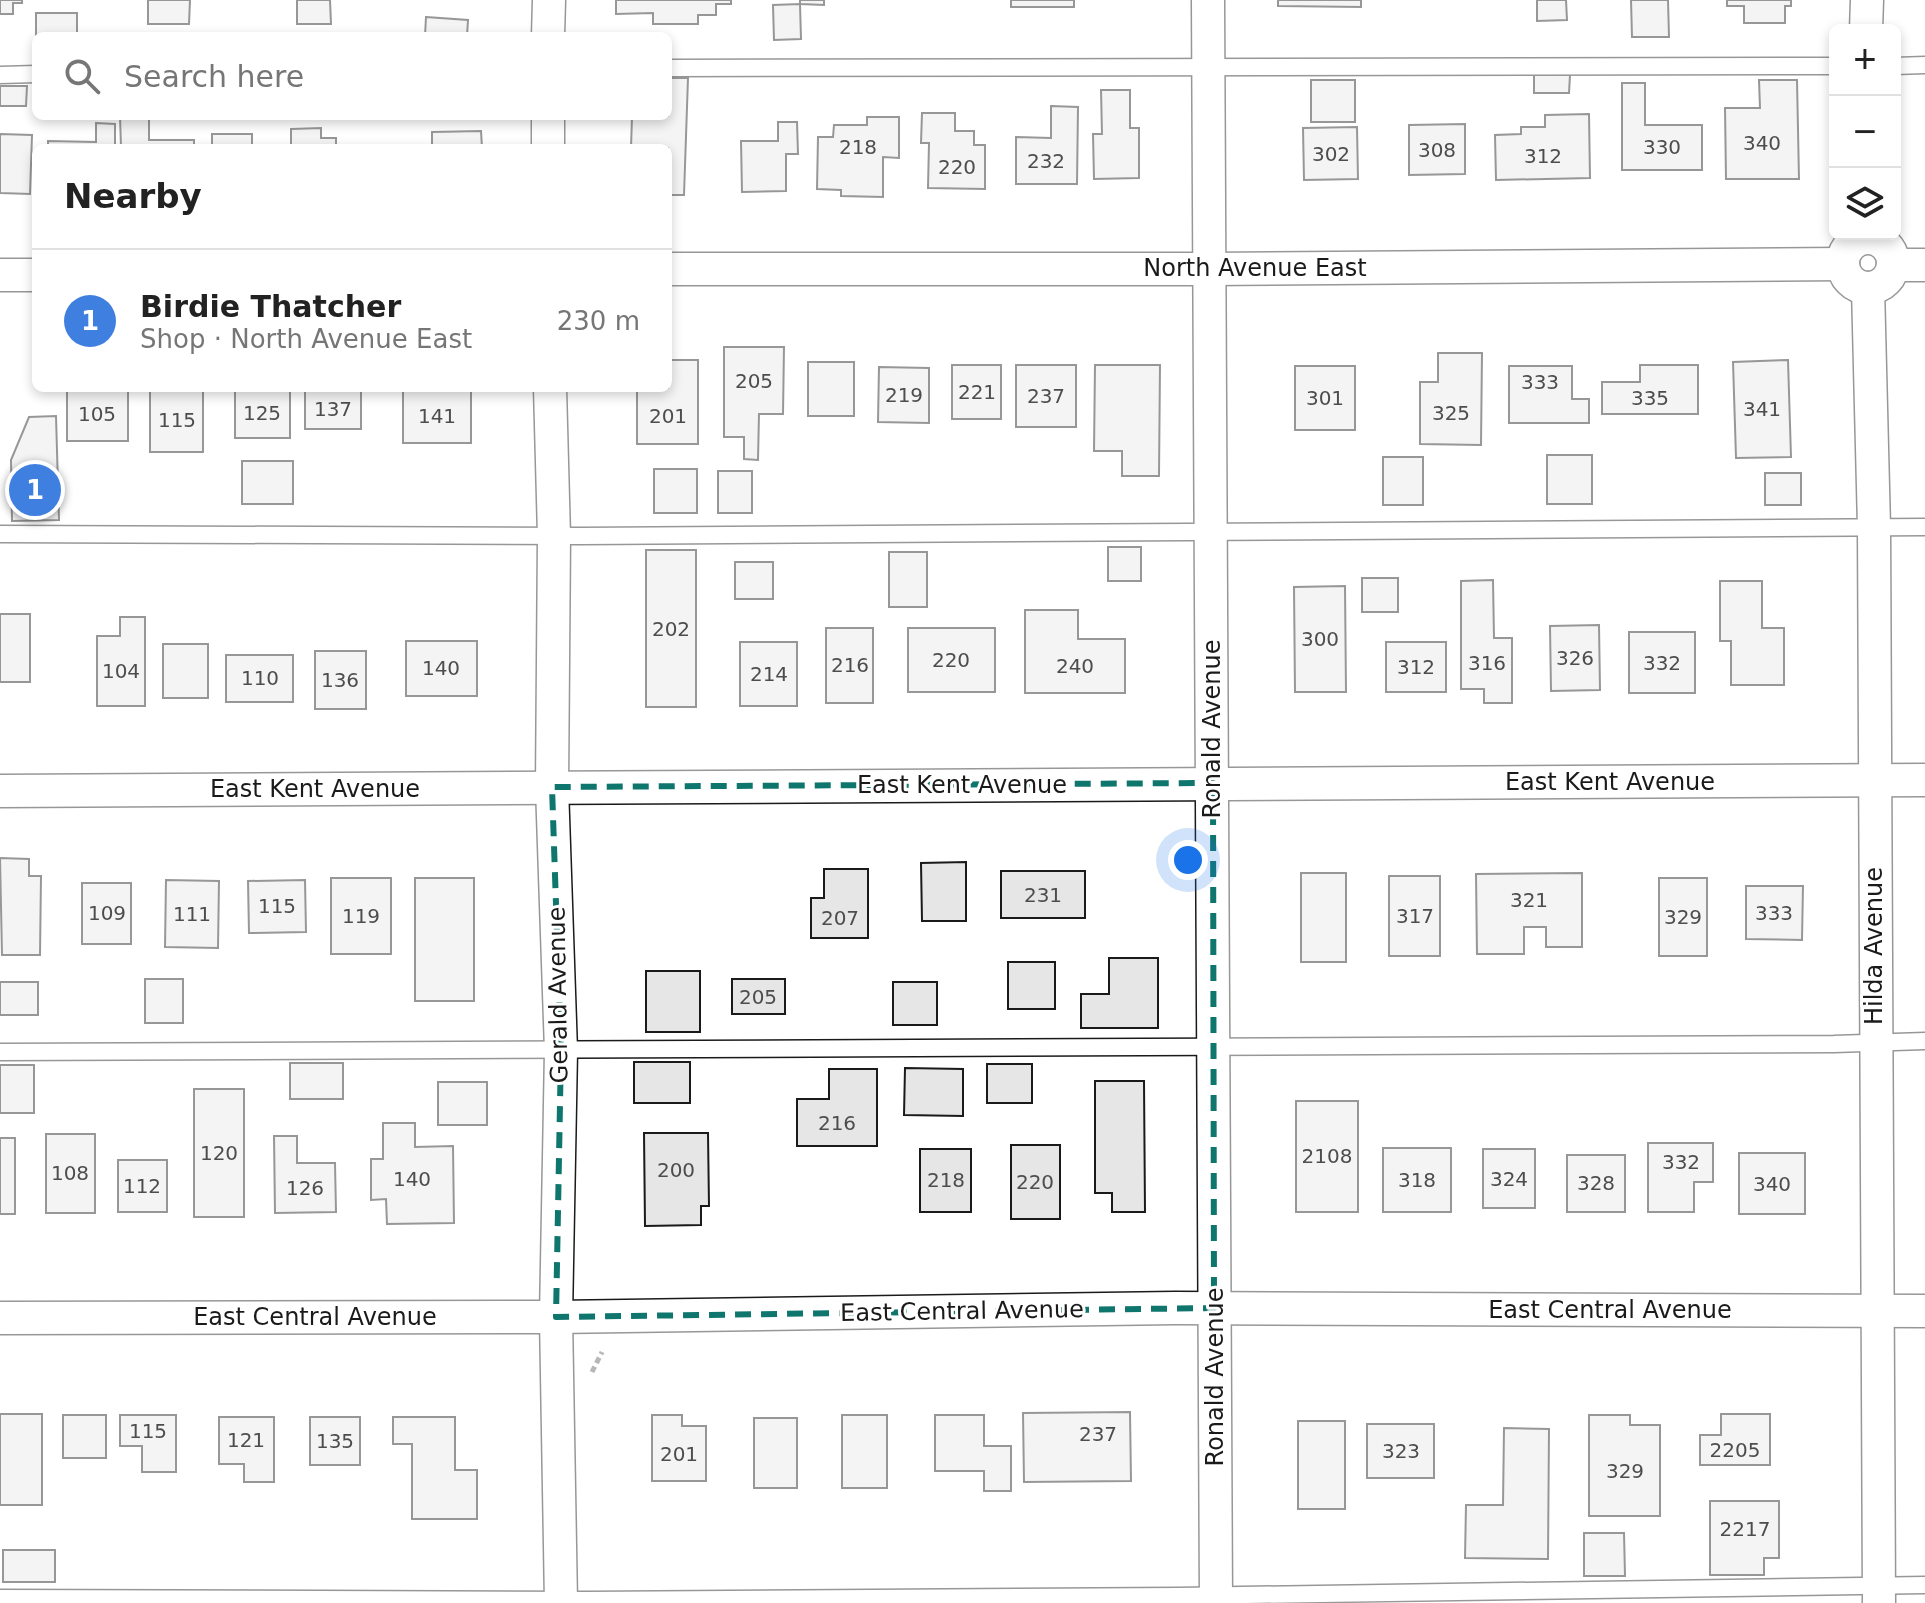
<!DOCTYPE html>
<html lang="en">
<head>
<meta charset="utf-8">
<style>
	:root { --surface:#fff; --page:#f2f2f2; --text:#222; --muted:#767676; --line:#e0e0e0; --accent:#111827 }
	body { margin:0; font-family:"DejaVu Sans",sans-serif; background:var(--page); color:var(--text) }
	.controls { position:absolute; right:24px; top:24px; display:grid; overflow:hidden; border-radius:12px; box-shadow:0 4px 12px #0003 }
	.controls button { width:72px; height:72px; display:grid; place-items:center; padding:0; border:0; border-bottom:2px solid var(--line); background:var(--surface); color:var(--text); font:40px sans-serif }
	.you { position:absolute; left:1188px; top:860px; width:28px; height:28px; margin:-20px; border:6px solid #fff; border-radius:50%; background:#1a73e8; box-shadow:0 0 0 12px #1a73e833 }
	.badge { display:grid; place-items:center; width:52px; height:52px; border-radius:50%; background:var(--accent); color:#fff; font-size:26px; font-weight:700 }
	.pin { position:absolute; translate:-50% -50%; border:4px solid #fff; box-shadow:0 2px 8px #0006 }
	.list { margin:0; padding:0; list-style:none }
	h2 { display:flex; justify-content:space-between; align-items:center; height:104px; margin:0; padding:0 32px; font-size:34px }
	h2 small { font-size:26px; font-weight:400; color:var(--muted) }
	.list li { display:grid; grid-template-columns:52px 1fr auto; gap:24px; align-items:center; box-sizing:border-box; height:144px; padding:0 32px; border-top:2px solid var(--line) }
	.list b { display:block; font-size:30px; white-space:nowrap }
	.list p { margin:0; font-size:26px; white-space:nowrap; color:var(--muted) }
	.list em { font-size:26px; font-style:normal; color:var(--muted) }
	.icon { flex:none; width:44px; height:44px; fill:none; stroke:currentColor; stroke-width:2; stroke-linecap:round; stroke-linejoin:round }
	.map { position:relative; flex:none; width:1925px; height:1603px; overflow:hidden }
	.search { position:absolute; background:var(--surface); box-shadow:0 4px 12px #0003; left:32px; top:32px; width:640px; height:88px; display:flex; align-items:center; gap:20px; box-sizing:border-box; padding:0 28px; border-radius:12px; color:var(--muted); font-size:30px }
	.panel { position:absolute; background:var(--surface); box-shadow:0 4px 12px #0003; left:32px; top:144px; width:640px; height:248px; border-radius:12px }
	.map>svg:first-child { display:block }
	.building { fill:#e6e6e6; stroke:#1a1a1a; stroke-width:2 }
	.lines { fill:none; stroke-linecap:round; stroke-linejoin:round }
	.lane-casing { stroke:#1a1a1a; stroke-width:19 }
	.street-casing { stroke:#1a1a1a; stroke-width:35 }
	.path { stroke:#5f5f5f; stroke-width:5; stroke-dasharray:6 4; stroke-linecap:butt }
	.lane { stroke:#fff; stroke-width:16 }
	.street { stroke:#fff; stroke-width:32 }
	.marked { fill:none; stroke:#0f766e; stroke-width:6; stroke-dasharray:16 10; stroke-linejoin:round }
	.labels { text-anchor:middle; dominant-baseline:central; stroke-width:6; stroke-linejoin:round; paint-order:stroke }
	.number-label { font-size:20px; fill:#4d4d4d }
	.street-label { font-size:24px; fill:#1a1a1a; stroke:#fff }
</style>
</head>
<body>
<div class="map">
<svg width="1925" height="1603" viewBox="0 0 1925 1603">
	<rect width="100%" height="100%" fill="#fff"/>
	<g class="building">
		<polygon points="0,0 22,0 22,3 13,3 13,14 0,14"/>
		<polygon points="148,0 190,0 189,24 148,24"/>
		<polygon points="297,0 330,0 331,24 297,24"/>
		<polygon points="616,0 731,0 731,4 716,4 716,15 698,15 698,24 653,24 653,13 616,14"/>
		<polygon points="800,0 824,0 824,5 800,4"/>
		<rect x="1011" y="0" width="63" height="7"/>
		<polygon points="1278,0 1361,0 1361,7 1278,6"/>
		<polygon points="1537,0 1566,0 1567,20 1537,21"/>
		<polygon points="1631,0 1668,0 1669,37 1632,37"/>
		<polygon points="1727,0 1791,0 1791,6 1785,6 1785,23 1744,23 1744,6 1727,6"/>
		<polygon points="800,4 801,39 774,40 773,5"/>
		<polygon points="36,13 77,13 77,36 36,36 36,54"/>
		<polygon points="426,17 468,20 467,36 425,36"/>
		<polygon points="1534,74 1570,75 1569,93 1534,93"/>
		<polygon points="668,78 688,78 684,195 668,195 668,148 631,148 632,117 668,116"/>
		<rect x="1311" y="80" width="44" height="42"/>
		<polygon points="1759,80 1797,80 1799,179 1726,179 1725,108 1760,108"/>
		<polygon points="1622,83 1645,83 1645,125 1702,125 1702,170 1622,170"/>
		<polygon points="0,86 27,86 26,106 0,106"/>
		<polygon points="1101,90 1130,90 1130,128 1139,128 1139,178 1094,179 1093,134 1102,134"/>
		<polygon points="1051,106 1078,107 1077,184 1016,184 1016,137 1051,138"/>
		<polygon points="922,113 955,113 955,131 974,131 974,145 985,145 985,189 928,188 929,143 921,143"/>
		<polygon points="1589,114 1590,178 1496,180 1495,135 1521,134 1521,127 1545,127 1545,115"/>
		<polygon points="120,116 149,116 149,140 194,140 194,148 121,147"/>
		<polygon points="867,117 899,117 899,158 883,157 883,197 841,196 841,190 817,189 818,137 833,137 834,125 867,125"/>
		<polygon points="778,122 797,122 798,154 786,154 786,191 742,192 741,141 778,141"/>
		<polygon points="96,123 115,124 115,148 48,148 48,141 96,142"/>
		<polygon points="1465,124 1465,174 1409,175 1409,125"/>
		<polygon points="1357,127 1358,179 1304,180 1303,128"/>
		<polygon points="321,128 321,138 336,138 336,148 291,148 291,129"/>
		<polygon points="481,131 482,148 432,148 432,132"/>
		<polygon points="0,134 32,135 30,194 0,193"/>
		<rect x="212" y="134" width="40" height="14"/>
		<rect x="355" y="145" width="50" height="3"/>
		<polygon points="724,347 784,347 783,414 759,414 758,460 744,459 744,437 724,437"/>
		<polygon points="1438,353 1482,353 1481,445 1420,444 1420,382 1438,382"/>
		<polygon points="668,360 698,360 698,444 637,444 637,388 668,388"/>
		<polygon points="1788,360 1791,457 1736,458 1733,362"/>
		<rect x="808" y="362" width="46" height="54"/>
		<rect x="952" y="365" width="49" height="54"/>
		<rect x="1016" y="365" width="60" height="62"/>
		<polygon points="1095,365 1160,365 1159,476 1122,476 1122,451 1094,451"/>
		<polygon points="1640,365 1698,365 1698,414 1602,414 1602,382 1640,382"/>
		<rect x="1295" y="366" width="60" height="64"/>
		<polygon points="1509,366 1572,366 1572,399 1589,399 1589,423 1509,423"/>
		<polygon points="879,367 929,368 929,423 878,422"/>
		<rect x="67" y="388" width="61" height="53"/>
		<rect x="150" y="388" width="53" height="64"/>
		<rect x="235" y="388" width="55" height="50"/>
		<rect x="305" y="388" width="56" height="41"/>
		<rect x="403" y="388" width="68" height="55"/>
		<polygon points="56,416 59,520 12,521 11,460 29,417"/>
		<rect x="1547" y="455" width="45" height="49"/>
		<rect x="1383" y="457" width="40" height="48"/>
		<rect x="242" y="461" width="51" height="43"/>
		<rect x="654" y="469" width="43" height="44"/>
		<rect x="718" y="471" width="34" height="42"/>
		<rect x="1765" y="473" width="36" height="32"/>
		<rect x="1108" y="547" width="33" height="34"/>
		<rect x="646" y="550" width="50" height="157"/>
		<rect x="889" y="552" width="38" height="55"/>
		<rect x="735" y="562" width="38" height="37"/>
		<rect x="1362" y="578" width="36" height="34"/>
		<polygon points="1493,580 1494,638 1512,638 1512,703 1484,703 1484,689 1461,689 1461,581"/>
		<polygon points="1720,581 1762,581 1762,628 1784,628 1784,685 1731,685 1731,641 1720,641"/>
		<polygon points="1345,586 1346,692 1295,692 1294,587"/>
		<polygon points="1025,610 1078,610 1078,639 1125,639 1125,693 1025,693"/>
		<rect x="0" y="614" width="30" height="68"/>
		<polygon points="120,617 145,617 145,706 97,706 97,636 120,636"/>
		<polygon points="1599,625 1600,690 1551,691 1550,626"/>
		<rect x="826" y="628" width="47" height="75"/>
		<rect x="908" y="628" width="87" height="64"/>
		<rect x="1629" y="632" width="66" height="61"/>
		<rect x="406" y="641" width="71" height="55"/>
		<rect x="740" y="642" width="57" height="64"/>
		<rect x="1386" y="642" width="60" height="50"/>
		<rect x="163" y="644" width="45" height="54"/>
		<rect x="315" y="651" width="51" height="58"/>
		<rect x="226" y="655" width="67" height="47"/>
		<polygon points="0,858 29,859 29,876 41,876 40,955 2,955"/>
		<polygon points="966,862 966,921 922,921 921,863"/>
		<polygon points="824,869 868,869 868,938 811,938 811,898 824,898"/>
		<rect x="1001" y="871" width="84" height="47"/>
		<rect x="1301" y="873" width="45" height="89"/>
		<polygon points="1582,873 1582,947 1546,947 1546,927 1524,927 1524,954 1477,954 1476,874"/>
		<rect x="1389" y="876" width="51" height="80"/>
		<rect x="331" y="878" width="60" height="76"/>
		<rect x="415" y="878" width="59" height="123"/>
		<rect x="1659" y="878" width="48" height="78"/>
		<polygon points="166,880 219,881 218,948 165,947"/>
		<polygon points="305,880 306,932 249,933 248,881"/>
		<rect x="82" y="883" width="49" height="61"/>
		<polygon points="1746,886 1803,886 1802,940 1746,939"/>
		<polygon points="1109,958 1158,958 1158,1028 1081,1028 1081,994 1109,994"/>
		<rect x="1008" y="962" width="47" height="47"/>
		<rect x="646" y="971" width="54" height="61"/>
		<rect x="145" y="979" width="38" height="44"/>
		<rect x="732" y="979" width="53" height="35"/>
		<rect x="0" y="982" width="38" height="33"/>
		<rect x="893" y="982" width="44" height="43"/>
		<rect x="634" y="1062" width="56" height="41"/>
		<rect x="290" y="1063" width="53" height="36"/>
		<rect x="987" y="1064" width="45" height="39"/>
		<rect x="0" y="1065" width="34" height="48"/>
		<polygon points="905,1068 963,1069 963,1116 904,1115"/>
		<polygon points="829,1069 877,1069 877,1146 797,1146 797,1099 829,1099"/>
		<polygon points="1095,1081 1144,1081 1145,1212 1112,1212 1112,1193 1095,1193"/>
		<rect x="438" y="1082" width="49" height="43"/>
		<rect x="194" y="1089" width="50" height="128"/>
		<rect x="1296" y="1101" width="62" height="111"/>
		<polygon points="383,1123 415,1123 415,1147 453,1146 454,1223 387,1224 386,1199 371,1200 371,1159 383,1159"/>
		<polygon points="644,1133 708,1133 709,1206 701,1206 701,1225 645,1226"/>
		<rect x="46" y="1134" width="49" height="79"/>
		<polygon points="274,1136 297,1136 297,1163 335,1163 336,1212 275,1213"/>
		<rect x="0" y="1138" width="15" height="76"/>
		<polygon points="1648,1143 1713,1143 1713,1182 1694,1182 1694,1212 1648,1212"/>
		<rect x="1011" y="1145" width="49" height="74"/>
		<rect x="1383" y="1148" width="68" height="64"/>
		<rect x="920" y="1149" width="51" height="63"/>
		<rect x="1483" y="1149" width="52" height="59"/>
		<rect x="1739" y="1153" width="66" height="61"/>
		<rect x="1567" y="1155" width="58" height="57"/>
		<rect x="118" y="1160" width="49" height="52"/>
		<polygon points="1130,1412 1131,1481 1024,1482 1023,1413"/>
		<rect x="0" y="1414" width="42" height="91"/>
		<polygon points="1721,1414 1770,1414 1770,1465 1700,1465 1700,1435 1721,1435"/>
		<rect x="63" y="1415" width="43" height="43"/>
		<polygon points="120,1415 176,1415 176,1472 142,1472 142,1446 120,1446"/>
		<polygon points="652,1415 682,1415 682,1426 706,1426 706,1481 652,1481"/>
		<rect x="842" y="1415" width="45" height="73"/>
		<polygon points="935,1415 984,1415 984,1446 1011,1446 1011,1491 984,1491 984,1471 935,1471"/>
		<polygon points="1589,1415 1630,1415 1630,1425 1660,1425 1660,1516 1589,1516"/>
		<polygon points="219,1417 274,1417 274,1482 244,1482 244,1464 219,1464"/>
		<rect x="310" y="1417" width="50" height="48"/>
		<polygon points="393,1417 455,1417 455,1470 477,1470 477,1519 412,1519 412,1444 393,1444"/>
		<rect x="754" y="1418" width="43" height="70"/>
		<rect x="1298" y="1421" width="47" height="88"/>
		<rect x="1367" y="1424" width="67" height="54"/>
		<polygon points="1504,1428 1549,1429 1548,1559 1465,1558 1466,1505 1503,1505"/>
		<polygon points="1710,1501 1779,1501 1779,1558 1764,1558 1764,1575 1710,1575"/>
		<polygon points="1584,1533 1624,1533 1625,1576 1584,1576"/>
		<rect x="3" y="1550" width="52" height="32"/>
	</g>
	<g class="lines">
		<defs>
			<g id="lane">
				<polyline points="1895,66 1925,65"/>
				<polyline points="668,68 1835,66"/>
				<polyline points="0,75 36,74"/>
				<polyline points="0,534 582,536 1925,527"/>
				<polyline points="0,1052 1834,1044 1925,1041"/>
				<polyline points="0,1598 588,1600 1178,1596 1925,1585"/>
			</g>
			<g id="street">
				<polyline points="1208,0 1216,1603"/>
				<polyline points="1866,30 1867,0"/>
				<polyline points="548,36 549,0"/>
				<polyline points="548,116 548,148"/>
				<circle cx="1868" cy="263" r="25"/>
				<polyline points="1893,265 1925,265"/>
				<polyline points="668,269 1209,269 1843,264"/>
				<polyline points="0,275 36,275"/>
				<polyline points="1868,288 1874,527 1879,1603"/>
				<polyline points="550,388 554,536 552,787 561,1051 556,1317 561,1603"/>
				<polyline points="0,791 1925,780"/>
				<polyline points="0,1318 556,1317 1175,1308 1925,1311"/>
			</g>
		</defs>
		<use href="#lane" class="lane-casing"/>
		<use href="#street" class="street-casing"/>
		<polyline class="path" points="592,1372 602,1352"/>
		<use href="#lane" class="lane"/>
		<use href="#street" class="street"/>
	</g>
	<path d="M0 0H1925V1603H0ZM1213 783 1214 1308 556 1317 561 1051 552 787Z" fill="#fff" fill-opacity=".55" fill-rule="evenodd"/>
	<path class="marked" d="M1213 783 1214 1308 556 1317 561 1051 552 787Z"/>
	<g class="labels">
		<g class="number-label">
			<text x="1762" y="143">340</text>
			<text x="858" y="147">218</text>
			<text x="1662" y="147">330</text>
			<text x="1437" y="150">308</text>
			<text x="1331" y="154">302</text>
			<text x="1543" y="156">312</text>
			<text x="1046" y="161">232</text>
			<text x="957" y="167">220</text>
			<text x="754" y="381">205</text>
			<text x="1540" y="382">333</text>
			<text x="977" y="392">221</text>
			<text x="904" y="395">219</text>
			<text x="1046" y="396">237</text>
			<text x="1325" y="398">301</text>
			<text x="1650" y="398">335</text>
			<text x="333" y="409">137</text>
			<text x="1762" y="409">341</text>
			<text x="262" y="413">125</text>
			<text x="1451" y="413">325</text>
			<text x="97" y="414">105</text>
			<text x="437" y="416">141</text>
			<text x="668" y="416">201</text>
			<text x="177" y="420">115</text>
			<text x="671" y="629">202</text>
			<text x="1320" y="639">300</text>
			<text x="1575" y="658">326</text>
			<text x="951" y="660">220</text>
			<text x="1487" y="663">316</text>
			<text x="1662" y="663">332</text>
			<text x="850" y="665">216</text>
			<text x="1075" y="666">240</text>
			<text x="1416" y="667">312</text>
			<text x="441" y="668">140</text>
			<text x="121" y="671">104</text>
			<text x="769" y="674">214</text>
			<text x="260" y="678">110</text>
			<text x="340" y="680">136</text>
			<text x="1043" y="895">231</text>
			<text x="1529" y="900">321</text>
			<text x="277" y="906">115</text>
			<text x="107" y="913">109</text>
			<text x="1774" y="913">333</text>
			<text x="192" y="914">111</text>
			<text x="361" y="916">119</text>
			<text x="1415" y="916">317</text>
			<text x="1683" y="917">329</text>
			<text x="840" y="918">207</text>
			<text x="758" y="997">205</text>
			<text x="837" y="1123">216</text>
			<text x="219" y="1153">120</text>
			<text x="1327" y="1156">2108</text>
			<text x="1681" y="1162">332</text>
			<text x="676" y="1170">200</text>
			<text x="70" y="1173">108</text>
			<text x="412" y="1179">140</text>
			<text x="1509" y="1179">324</text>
			<text x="946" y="1180">218</text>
			<text x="1417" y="1180">318</text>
			<text x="1035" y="1182">220</text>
			<text x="1596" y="1183">328</text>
			<text x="1772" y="1184">340</text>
			<text x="142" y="1186">112</text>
			<text x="305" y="1188">126</text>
			<text x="148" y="1431">115</text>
			<text x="1098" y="1434">237</text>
			<text x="246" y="1440">121</text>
			<text x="335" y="1441">135</text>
			<text x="1735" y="1450">2205</text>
			<text x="1401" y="1451">323</text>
			<text x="679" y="1454">201</text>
			<text x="1625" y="1471">329</text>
			<text x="1745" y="1529">2217</text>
		</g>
		<g class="street-label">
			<text x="1255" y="268">North Avenue East</text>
			<text transform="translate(1212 729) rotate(-90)">Ronald Avenue</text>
			<text x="1610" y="782">East Kent Avenue</text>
			<text x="962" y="785">East Kent Avenue</text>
			<text x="315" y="789">East Kent Avenue</text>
			<text transform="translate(1874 946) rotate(-90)">Hilda Avenue</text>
			<text transform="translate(558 995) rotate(-91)">Gerald Avenue</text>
			<text x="1610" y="1310">East Central Avenue</text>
			<text transform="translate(962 1311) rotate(-1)">East Central Avenue</text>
			<text x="315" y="1317">East Central Avenue</text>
			<text transform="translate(1215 1377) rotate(-90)">Ronald Avenue</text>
		</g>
	</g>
</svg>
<div class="controls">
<button>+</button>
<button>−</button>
<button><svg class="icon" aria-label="layers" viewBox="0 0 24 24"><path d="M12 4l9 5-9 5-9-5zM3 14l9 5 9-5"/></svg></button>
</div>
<div class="you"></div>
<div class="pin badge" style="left:35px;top:490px;background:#3f7fe0">1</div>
<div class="search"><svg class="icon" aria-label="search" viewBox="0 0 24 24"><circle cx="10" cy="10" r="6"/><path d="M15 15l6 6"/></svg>Search here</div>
<section class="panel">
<h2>Nearby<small></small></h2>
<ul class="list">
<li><span class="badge" style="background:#3f7fe0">1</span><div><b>Birdie Thatcher</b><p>Shop · North Avenue East</p></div><em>230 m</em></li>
</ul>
</section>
</div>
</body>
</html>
